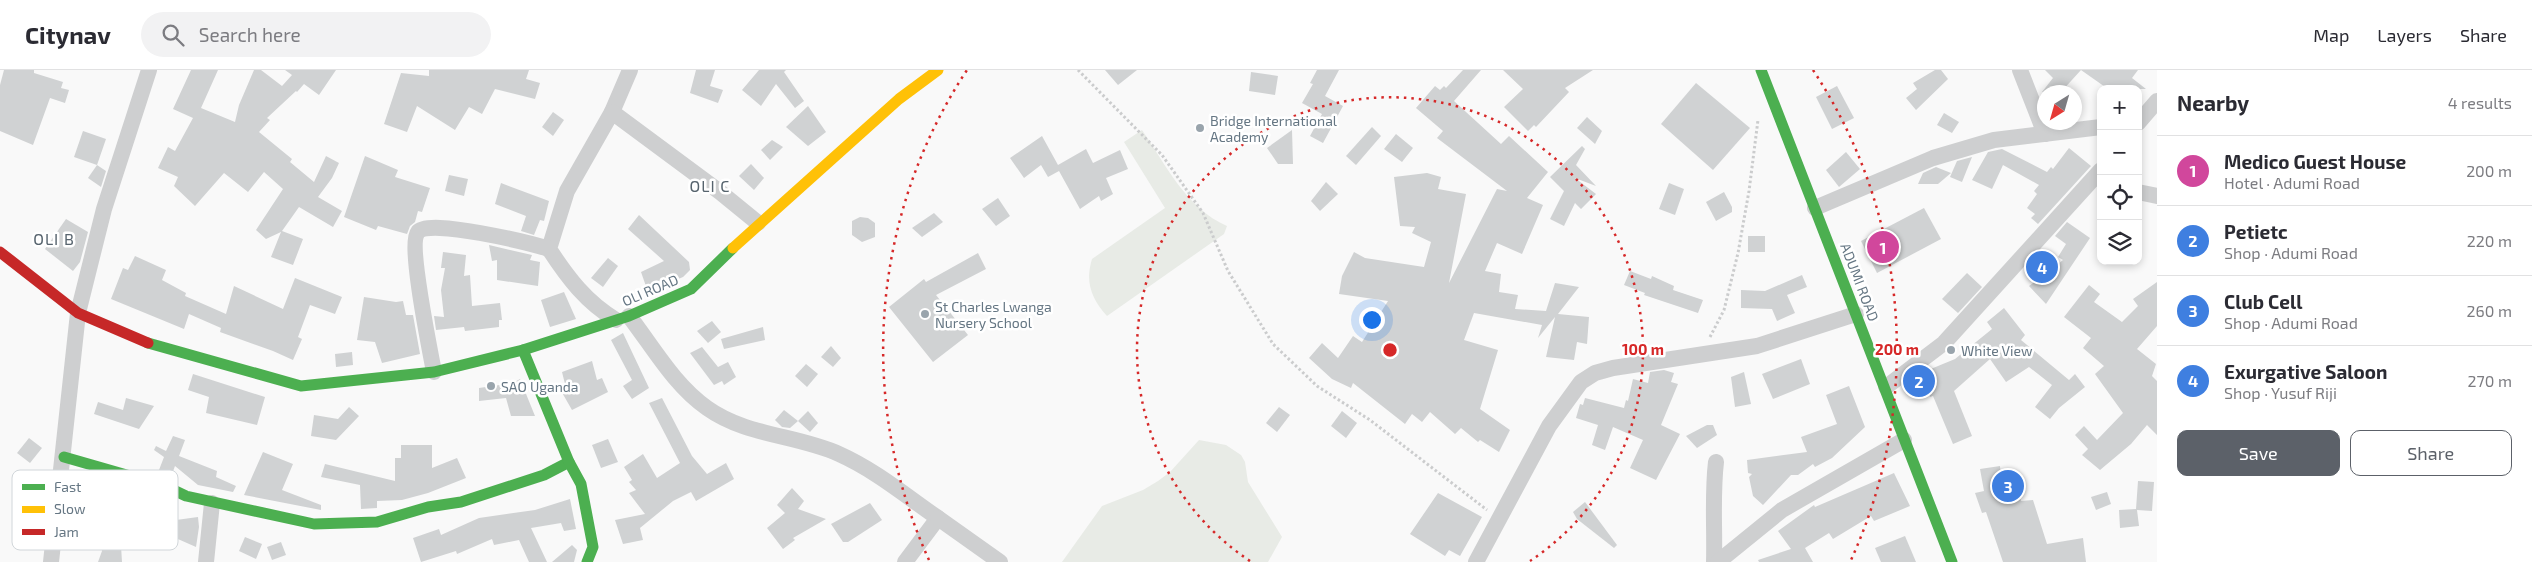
<!DOCTYPE html>
<html lang="en">
<head>
<meta charset="utf-8">
<style>
	:root { --surface:#fff; --page:#f2f2f3; --text:#2b2b33; --muted:#7c7c81; --line:#e1e1e2; --accent:#5c6169 }
	body { margin:0; font-family:"Exo 2",sans-serif; background:var(--page); color:var(--text) }
	.controls { position:absolute; right:15px; top:15px; display:grid; overflow:hidden; border-radius:10px; box-shadow:0 2px 8px #0003 }
	.controls button { width:45px; height:45px; display:grid; place-items:center; padding:0; border:0; border-bottom:1px solid var(--line); background:var(--surface); color:var(--text); font:25px sans-serif }
	.compass { position:absolute; left:2037px; top:15px; width:45px; height:45px; border-radius:50%; background:var(--surface); box-shadow:0 2px 8px #0003; rotate:217deg }
	.you { position:absolute; left:1371px; top:249px; width:18px; height:18px; margin:-12px; border:4px solid #fff; border-radius:50%; background:#1a73e8; box-shadow:0 0 0 8px #1a73e833 }
	.badge { display:grid; place-items:center; width:32px; height:32px; border-radius:50%; background:var(--accent); color:#fff; font-size:16px; font-weight:700 }
	.pin { position:absolute; translate:-50% -50%; border:2px solid #fff; box-shadow:0 1px 5px #0006 }
	.list { margin:0; padding:0; list-style:none }
	h2 { display:flex; justify-content:space-between; align-items:center; height:65px; margin:0; padding:0 20px; font-size:21px }
	h2 small { font-size:16px; font-weight:400; color:var(--muted) }
	.list li { display:grid; grid-template-columns:32px 1fr auto; gap:15px; align-items:center; box-sizing:border-box; height:70px; padding:0 20px; border-top:1px solid var(--line) }
	.list b { display:block; font-size:19px; white-space:nowrap }
	.list p { margin:0; font-size:16px; white-space:nowrap; color:var(--muted) }
	.list em { font-size:16px; font-style:normal; color:var(--muted) }
	.actions { display:flex; gap:10px; padding:15px 20px }
	.actions a { flex:1; padding:11px 0; border:1px solid var(--accent); border-radius:10px; text-align:center; font-size:18px; color:var(--accent) }
	.actions .main { background:var(--accent); color:#fff }
	.icon { flex:none; width:28px; height:28px; fill:none; stroke:currentColor; stroke-width:2; stroke-linecap:round; stroke-linejoin:round }
	.map { position:relative; flex:none; width:2157px; height:492px; overflow:hidden }
	header { display:flex; align-items:center; gap:30px; box-sizing:border-box; height:70px; padding:0 25px; background:var(--surface); border-bottom:1px solid var(--line) }
	header strong { font-size:24px }
	nav { display:flex; gap:28px; margin-inline-start:auto; font-size:18px }
	.search { width:350px; height:45px; background:var(--page); display:flex; align-items:center; gap:12px; box-sizing:border-box; padding:0 18px; border-radius:28px; color:var(--muted); font-size:19px }
	main { display:flex }
	aside { flex:1; background:var(--surface) }
	.map>svg:first-child { display:block }
	.green { fill:#e8ebe6 }
	.building { fill:#d0d2d3 }
	.lines { fill:none; stroke-linecap:round; stroke-linejoin:round }
	.path { stroke:#cbcccd; stroke-width:3; stroke-dasharray:2.5 2.5; stroke-linecap:butt }
	.street { stroke:#cecfd0; stroke-width:16 }
	.fast { stroke:#4caf50; stroke-width:11 }
	.slow { stroke:#ffc107; stroke-width:11 }
	.jam { stroke:#c62828; stroke-width:11 }
	.ring { fill:none; stroke:#d62828; stroke-width:2.5; stroke-dasharray:2.5 5 }
	.poi-dot { fill:#99a4ac; stroke:#fff; stroke-width:2 }
	.labels { text-anchor:middle; dominant-baseline:central; stroke-width:5; stroke-linejoin:round; paint-order:stroke }
	.poi-label { font-size:14px; fill:#657683; stroke:#fff; text-anchor:start }
	.street-label { font-size:14px; fill:#657683; stroke:#fff }
	.quarter-label { font-size:16px; letter-spacing:1px; fill:#57646e; stroke:#fff }
	.key { fill:#fff; stroke:#d1d6da; stroke-width:1 }
	.key-label { font-size:14px; fill:#657683 }
	.centre { fill:#d62828; stroke:#fff; stroke-width:2.5 }
	.ring-label { font-size:15px; text-anchor:middle; font-weight:bold; fill:#d62828; stroke:#fff; stroke-width:5; stroke-linejoin:round; paint-order:stroke }
</style>
</head>
<body>
<header>
<strong>Citynav</strong>
<div class="search"><svg class="icon" aria-label="search" viewBox="0 0 24 24"><circle cx="10" cy="10" r="6"/><path d="M15 15l6 6"/></svg>Search here</div>
<nav><a>Map</a><a>Layers</a><a>Share</a></nav>
</header>
<main>
<div class="map">
<svg width="2157" height="492" viewBox="0 0 2157 492">
	<rect width="100%" height="100%" fill="#f9f9f9"/>
	<g class="green">
		<path d="M1142 60C1166 95 1186 138 1227 156L1224 164 1107 246C1091 228 1085 212 1092 189L1165 138 1124 72Z"/>
		<polygon points="1199,370 1226,375 1241,385 1245,392 1248,412 1282,467 1268,492 1062,492 1102,436 1143,420 1158,411 1170,402"/>
	</g>
	<g class="building">
		<polygon points="4,0 34,0 34,3 63,12 61,18 69,20 65,33 50,28 33,75 0,61 0,15"/>
		<polygon points="191,0 218,0 201,38 235,52 239,35 254,0 261,0 282,16 292,5 285,0 336,0 319,25 304,14 297,22 296,21 267,48 270,50 259,62 292,89 290,92 314,112 326,86 339,93 332,108 318,127 342,141 333,157 299,137 282,161 303,169 293,195 271,187 281,162 266,169 256,160 283,119 264,102 248,122 224,103 195,136 174,116 178,107 158,98 168,77 175,81 193,48 173,39"/>
		<polygon points="429,0 529,0 526,9 540,13 535,29 495,19 482,44 469,37 455,60 417,36 407,62 384,54 401,3 429,6"/>
		<polygon points="696,0 715,0 710,16 723,20 718,33 690,23"/>
		<polygon points="759,0 786,0 784,2 804,31 795,38 776,14 761,36 742,20"/>
		<polygon points="1105,0 1137,0 1118,15"/>
		<polygon points="1317,0 1339,0 1325,26 1343,36 1323,73 1310,66 1322,44 1302,33 1313,14 1310,13"/>
		<polygon points="1463,0 1481,0 1454,31 1501,74 1509,66 1548,102 1527,128 1543,135 1522,184 1497,173 1485,201 1501,204 1499,222 1518,225 1515,239 1546,241 1555,213 1579,217 1558,244 1589,247 1587,274 1577,272 1574,290 1546,287 1555,247 1538,268 1542,255 1474,243 1464,270 1498,280 1480,339 1510,360 1499,382 1480,370 1478,372 1461,358 1455,364 1430,342 1422,352 1412,344 1405,354 1353,313 1351,318 1332,309 1309,288 1322,273 1338,288 1353,266 1362,272 1388,231 1339,224 1342,206 1354,182 1365,188 1424,197 1431,172 1412,163 1415,157 1400,156 1394,107 1427,103 1441,107 1438,119 1466,124 1449,213 1497,119 1507,121 1437,68 1443,61 1416,38 1435,16 1440,20 1444,16 1446,18"/>
		<polygon points="1503,0 1593,0 1565,18 1569,22 1536,57 1534,55 1528,61 1504,37 1523,19"/>
		<polygon points="1935,0 1941,0 1948,9 1916,40 1906,28 1917,19 1913,13"/>
		<polygon points="2045,0 2081,0 2061,22 2042,22 2053,8"/>
		<polygon points="2081,0 2138,0 2132,8 2146,19 2108,19"/>
		<polygon points="1251,2 1278,6 1275,25 1249,21"/>
		<polygon points="1696,13 1750,58 1713,100 1661,54"/>
		<polygon points="1837,16 1854,48 1832,59 1816,27"/>
		<polygon points="808,36 826,62 808,76 786,57"/>
		<polygon points="553,42 564,50 553,66 542,57"/>
		<polygon points="1944,43 1959,52 1952,63 1937,55"/>
		<polygon points="1587,47 1602,61 1595,74 1577,58"/>
		<polygon points="1372,57 1381,66 1356,95 1346,86"/>
		<polygon points="1292,60 1293,94 1278,94 1267,78"/>
		<polygon points="83,61 106,69 97,95 74,87"/>
		<polygon points="1396,64 1413,78 1402,92 1384,79"/>
		<polygon points="1042,66 1058,95 1086,79 1093,93 1120,80 1128,99 1106,108 1113,124 1101,131 1099,126 1080,139 1059,101 1048,107 1041,95 1024,108 1010,88"/>
		<polygon points="772,70 783,77 770,90 761,80"/>
		<polygon points="1582,76 1585,79 1576,95 1596,116 1575,108 1596,124 1581,139 1575,133 1564,156 1550,149 1564,121 1550,107"/>
		<polygon points="2069,78 2091,96 2038,154 2031,148 2035,144 2027,138 2037,124 2034,121 2039,115 2003,95 1992,119 1972,110 1988,82 2002,79 2047,102 2051,97 2053,99"/>
		<polygon points="1846,82 1860,99 1839,117 1826,100"/>
		<polygon points="365,86 398,100 395,107 430,118 422,142 418,141 415,152 410,156 407,164 378,156 376,160 344,147"/>
		<polygon points="1972,87 1962,112 1950,107 1957,91"/>
		<polygon points="751,94 764,108 754,120 739,106"/>
		<polygon points="97,95 106,101 101,117 88,108"/>
		<polygon points="1936,97 1951,103 1938,114 1918,114 1923,103"/>
		<polygon points="449,105 468,109 464,126 445,121"/>
		<polygon points="1326,112 1338,124 1320,141 1311,131"/>
		<polygon points="501,113 549,131 544,151 540,150 534,165 521,161 526,146 495,134"/>
		<polygon points="1669,113 1684,119 1675,145 1659,139"/>
		<polygon points="1724,122 1732,137 1732,142 1716,151 1706,132"/>
		<polygon points="998,128 1010,146 996,156 982,139"/>
		<polygon points="1924,138 1941,169 1877,203 1861,171"/>
		<polygon points="934,143 943,152 922,167 912,158"/>
		<polygon points="639,145 689,192 690,200 683,207 648,222 641,202 664,191 628,159"/>
		<polygon points="860,147 868,148 875,153 875,167 862,172 852,165 852,151"/>
		<polygon points="66,149 88,162 80,192 73,201 45,179"/>
		<polygon points="2067,152 2090,168 2046,234 2029,216 2063,190 2058,187 2066,174 2055,166"/>
		<rect x="1748" y="166" width="17" height="16"/>
		<polygon points="489,175 532,185 530,190 540,192 538,216 497,210 497,190 492,191"/>
		<polygon points="443,182 466,185 464,206 470,205 472,236 500,233 502,250 499,250 499,257 465,261 464,257 436,260 434,246 444,247 441,220 445,198 441,198"/>
		<polygon points="978,183 986,199 936,225 968,265 933,292 889,237 924,209 926,212"/>
		<polygon points="135,186 166,200 162,210 186,223 185,226 226,244 234,216 283,239 295,208 342,227 335,244 310,235 298,267 302,269 293,290 273,281 220,262 221,258 189,244 184,259 111,229 123,198 128,200"/>
		<polygon points="608,188 618,196 603,217 591,208"/>
		<polygon points="1630,201 1651,209 1652,206 1674,216 1673,220 1703,230 1698,243 1644,225 1645,223 1624,215"/>
		<polygon points="1967,203 1982,217 1958,243 1942,229"/>
		<polygon points="1802,205 1807,217 1787,225 1795,243 1777,251 1772,239 1741,238 1741,220 1765,221"/>
		<polygon points="2157,212 2157,256 2137,279 2156,294 2152,306 2157,311 2157,365 2147,355 2131,374 2100,400 2082,385 2088,379 2075,365 2084,356 2097,370 2123,343 2095,304 2104,296 2083,278 2091,268 2064,247 2089,215 2100,224 2094,232 2122,252 2138,236 2133,229"/>
		<polygon points="564,222 576,249 550,257 541,230"/>
		<polygon points="364,227 396,232 403,231 406,245 413,245 420,284 382,293 375,272 357,270"/>
		<polygon points="2004,238 2025,265 2021,270 2069,310 2075,304 2085,317 2059,338 2050,349 2035,337 2052,315 2029,297 2006,312 1990,289 1954,321 1972,366 1953,374 1933,326 1930,327 1921,303 1955,289 1992,259 1987,252"/>
		<polygon points="712,251 721,262 708,273 697,261"/>
		<polygon points="763,257 765,270 724,279 721,269"/>
		<polygon points="623,263 649,318 632,329 623,316 632,310 611,270"/>
		<polygon points="831,276 841,288 833,297 821,287"/>
		<polygon points="702,277 718,297 728,292 736,307 724,315 722,311 714,315 690,283"/>
		<polygon points="352,282 353,295 336,297 335,284"/>
		<polygon points="1801,289 1810,314 1773,329 1762,304"/>
		<polygon points="592,291 597,310 602,308 608,322 572,340 560,319 565,314 562,302"/>
		<polygon points="806,294 818,304 807,317 795,306"/>
		<polygon points="1664,300 1674,303 1671,312 1678,314 1661,355 1680,364 1656,410 1630,398 1643,370 1613,357 1605,380 1592,375 1598,355 1576,348 1580,334 1583,335 1585,328 1624,338 1626,330 1628,331 1633,309 1648,313 1650,302"/>
		<polygon points="1744,302 1751,334 1735,337 1731,307"/>
		<polygon points="193,304 265,327 257,355 206,343 209,327 188,320"/>
		<polygon points="520,309 535,346 511,346 506,328 479,331 479,318 513,313"/>
		<polygon points="1849,316 1865,357 1832,388 1815,397 1813,394 1798,405 1791,405 1763,435 1753,426 1749,407 1752,404 1748,403 1747,390 1807,382 1801,367 1837,354 1826,325"/>
		<polygon points="126,328 154,336 139,359 94,344 98,332 123,340"/>
		<polygon points="662,328 692,386 707,404 726,393 734,409 696,431 691,422 673,431 640,458 643,470 623,474 615,450 645,444 629,423 636,420 629,412 632,410 624,397 643,384 657,408 680,393 649,333"/>
		<polygon points="349,337 359,346 336,370 311,366 314,345 338,349"/>
		<polygon points="1279,337 1290,345 1277,362 1266,353"/>
		<polygon points="784,340 798,351 790,358 782,357 775,350"/>
		<polygon points="808,341 818,353 810,362 798,351"/>
		<polygon points="1342,341 1357,353 1346,368 1331,356"/>
		<polygon points="1707,355 1713,355 1717,365 1697,378 1686,366"/>
		<polygon points="173,366 185,370 179,386 217,401 216,407 236,416 233,422 198,415 175,396 172,404 159,400 164,387 154,380 156,376 166,381"/>
		<polygon points="29,368 42,378 30,393 17,383"/>
		<polygon points="608,369 618,392 601,398 592,375"/>
		<polygon points="401,375 432,375 432,398 457,388 466,408 428,423 402,430 377,431 377,438 361,439 360,415 321,407 325,394 395,411 395,388 401,388"/>
		<polygon points="263,382 293,394 282,420 321,435 321,440 244,425"/>
		<polygon points="2000,396 2002,415 2017,411 2021,431 2033,430 2047,474 2083,468 2086,492 2003,492 1986,442 1982,443 1975,423 1984,421 1980,399"/>
		<polygon points="1894,403 1910,436 1874,451 1871,446 1833,469 1829,463 1805,478 1813,492 1759,492 1758,490 1791,479 1778,461 1814,435 1815,437"/>
		<polygon points="2138,411 2154,412 2152,441 2137,440 2139,456 2120,458 2119,440 2136,439"/>
		<polygon points="123,417 165,431 162,440 176,450 198,447 199,457 196,477 119,443 122,492 98,492 102,481 98,438 100,418 122,421"/>
		<polygon points="792,418 804,431 798,439 826,449 793,468 795,470 783,479 767,458 785,443 777,435"/>
		<polygon points="2107,422 2111,434 2096,440 2091,427"/>
		<polygon points="1438,423 1482,447 1460,486 1449,480 1445,486 1410,464"/>
		<polygon points="570,429 576,459 564,461 561,453 531,458 547,492 529,492 519,470 494,475 492,469 457,484 456,481 421,492 413,468 439,459 441,465 479,448 535,440"/>
		<polygon points="1585,432 1617,475 1614,478 1577,449 1573,442"/>
		<polygon points="870,433 882,450 848,472 843,472 831,454"/>
		<polygon points="1905,466 1916,492 1881,492 1875,478"/>
		<polygon points="245,467 262,474 256,489 239,481"/>
		<polygon points="281,472 286,485 272,490 267,477"/>
		<polygon points="572,475 577,480 574,492 552,492"/>
	</g>
	<g class="lines">
		<g class="path">
			<polyline points="1078,0 1162,85 1203,143 1228,201 1273,274 1317,316 1370,350 1487,440"/>
			<polyline points="1710,267 1724,240 1738,183 1749,121 1758,50"/>
		</g>
		<g class="street">
			<polyline points="2020,0 2045,64"/>
			<polyline points="612,42 630,0"/>
			<polyline points="2138,53 2157,31"/>
			<polyline points="2138,122 2157,126"/>
			<polyline points="1815,138 1933,88 1994,70 2101,57"/>
			<path d="M629 246C653 277 674 315 707 338 746 366 797 365 839 384 875 400 906 426 938 448L905 492"/>
			<path d="M616 250C586 232 568 208 549 179L567 121 612 42 720 122 758 153"/>
			<path d="M434 302C430 280 408 174 418 162 428 148 530 173 549 179"/>
			<polyline points="1886,317 1944,273 2101,100"/>
			<polyline points="938,448 1000,492"/>
			<polyline points="51,492 78,243 104,139 149,0"/>
			<polyline points="206,492 212,433"/>
			<polyline points="1476,492 1549,356 1581,312 1595,303 1613,298 1757,276 1856,244"/>
			<path d="M1714 492C1715 459 1712 425 1716 392"/>
			<polyline points="1718,492 1782,440 1904,370"/>
		</g>
		<g class="fast">
			<polyline points="1761,0 1952,492"/>
			<polyline points="148,273 301,316 434,302 523,280"/>
			<polyline points="64,387 165,416 186,426 314,454 377,452 428,437 461,432 544,405 569,392"/>
			<polyline points="587,492 593,477 581,414 569,392 523,280 629,246 691,219 733,178"/>
		</g>
		<polyline class="slow" points="733,178 899,29 938,0"/>
		<polyline class="jam" points="0,182 78,243 148,273"/>
	</g>
	<g class="ring">
		<path d="M1250 491A253 253 0 1 1 1530 491"/>
		<path d="M929 490A507 507 0 0 1 967 0M1813 0A507 507 0 0 1 1851 490"/>
	</g>
	<g class="poi-dot">
		<circle cx="1200" cy="58" r="5"/>
		<circle cx="925" cy="244" r="5"/>
		<circle cx="1951" cy="280" r="5"/>
		<circle cx="491" cy="316" r="5"/>
	</g>
	<g class="labels">
		<g class="poi-label">
			<text x="1210" y="50">Bridge International<tspan x="1210" dy="16">Academy</tspan></text>
			<text x="935" y="236">St Charles Lwanga<tspan x="935" dy="16">Nursery School</tspan></text>
			<text x="1961" y="280">White View</text>
			<text x="501" y="316">SAO Uganda</text>
		</g>
		<g class="street-label">
			<text transform="translate(1860 212) rotate(69)">ADUMI ROAD</text>
			<text transform="translate(650 220) rotate(-23)">OLI ROAD</text>
		</g>
		<g class="quarter-label">
			<text x="710" y="115">OLI C</text>
			<text x="54" y="168">OLI B</text>
		</g>
	</g>
	<rect x="12" y="400" width="166" height="80" rx="8" class="key"/>
	<rect x="22" y="414" width="23" height="6" fill="#4caf50"/>
	<rect x="22" y="436" width="23" height="7" fill="#ffc107"/>
	<rect x="22" y="459" width="23" height="6" fill="#c62828"/>
	<g class="key-label">
		<text x="54" y="422">Fast</text>
		<text x="54" y="444">Slow</text>
		<text x="54" y="467">Jam</text>
	</g>
	<circle cx="1390" cy="280" r="8" class="centre"/>
	<g class="ring-label">
		<text x="1643" y="285">100 m</text>
		<text x="1897" y="285">200 m</text>
	</g>
</svg>
<div class="controls">
<button>+</button>
<button>−</button>
<button><svg class="icon" aria-label="locate" viewBox="0 0 24 24"><circle cx="12" cy="12" r="6"/><path d="M12 2v4M12 18v4M2 12h4M18 12h4"/></svg></button>
<button><svg class="icon" aria-label="layers" viewBox="0 0 24 24"><path d="M12 4l9 5-9 5-9-5zM3 14l9 5 9-5"/></svg></button>
</div>
<svg class="compass" viewBox="-18 -18 36 36"><path d="M0-13l5 13h-10z" fill="#e53935"/><path d="M0 13l5-13h-10z" fill="#7c7c81"/></svg>
<div class="you"></div>
<div class="pin badge" style="left:1883px;top:177px;background:#d1479c">1</div>
<div class="pin badge" style="left:1919px;top:311px;background:#3f7fe0">2</div>
<div class="pin badge" style="left:2008px;top:416px;background:#3f7fe0">3</div>
<div class="pin badge" style="left:2042px;top:197px;background:#3f7fe0">4</div>
</div>
<aside>
<h2>Nearby<small>4 results</small></h2>
<ul class="list">
<li><span class="badge" style="background:#d1479c">1</span><div><b>Medico Guest House</b><p>Hotel · Adumi Road</p></div><em>200 m</em></li>
<li><span class="badge" style="background:#3f7fe0">2</span><div><b>Petietc</b><p>Shop · Adumi Road</p></div><em>220 m</em></li>
<li><span class="badge" style="background:#3f7fe0">3</span><div><b>Club Cell</b><p>Shop · Adumi Road</p></div><em>260 m</em></li>
<li><span class="badge" style="background:#3f7fe0">4</span><div><b>Exurgative Saloon</b><p>Shop · Yusuf Riji</p></div><em>270 m</em></li>
</ul>
<div class="actions"><a class="main">Save</a><a>Share</a></div>
</aside>
</main>
</body>
</html>
